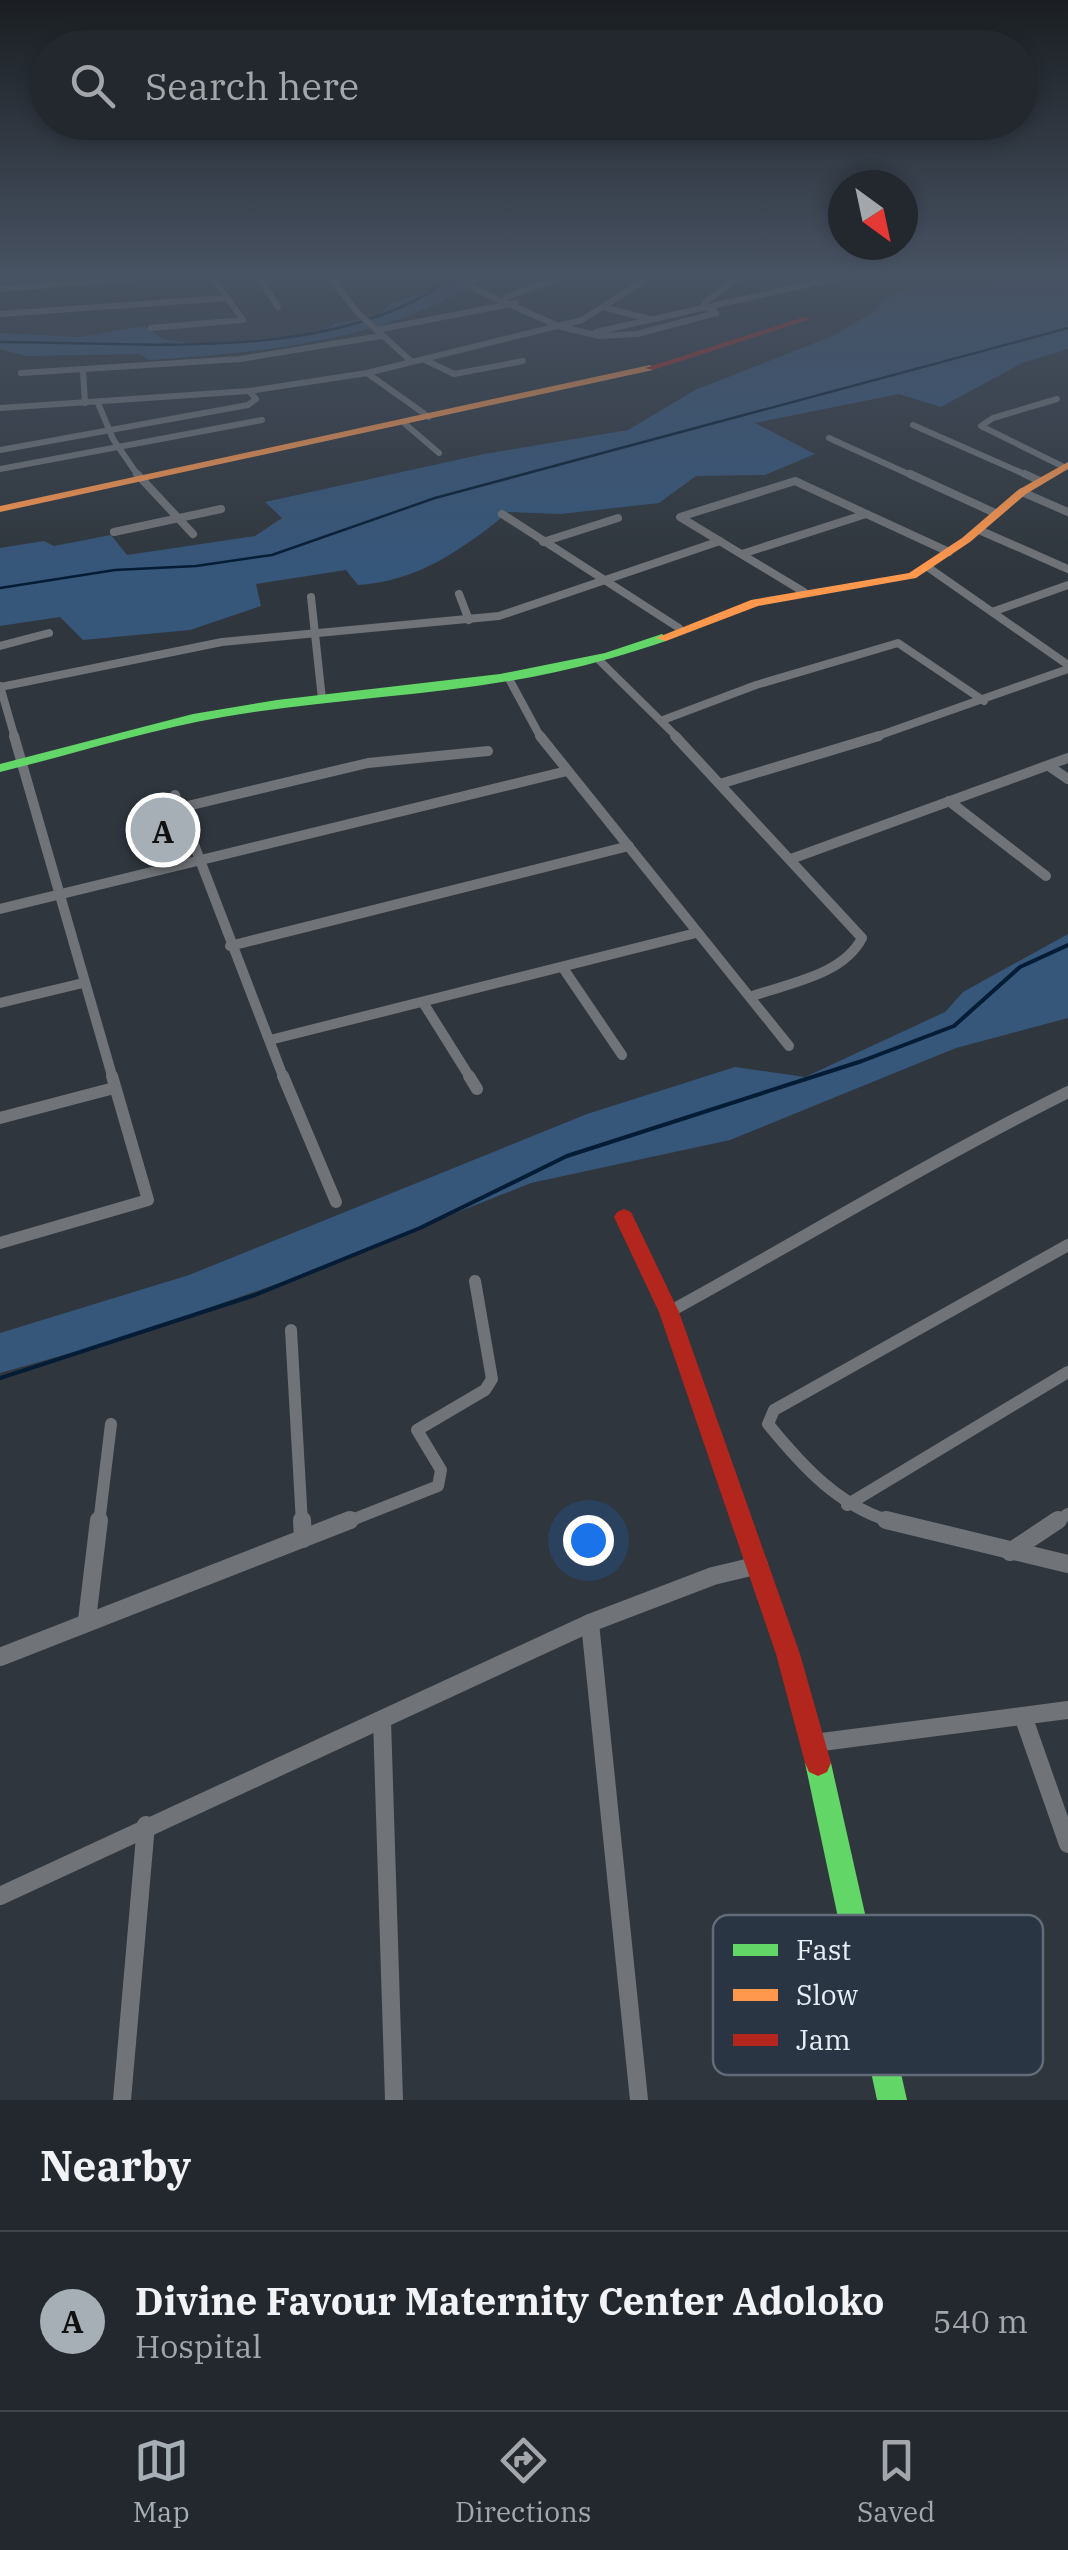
<!DOCTYPE html>
<html lang="en">
<head>
<meta charset="utf-8">
<style>
	:root { --surface:#23282e; --page:#2b3036; --text:#f1f3f6; --muted:#a3a6aa; --line:#40444a; --accent:#a6aeb6 }
	body { margin:0; font-family:"IBM Plex Serif",serif; background:var(--page); color:var(--text) }
	.compass { position:absolute; left:828px; top:170px; width:90px; height:90px; border-radius:50%; background:var(--surface); box-shadow:0 5px 15px #0003; rotate:147deg }
	.you { position:absolute; left:588px; top:1540px; width:35px; height:35px; margin:-25px; border:8px solid #fff; border-radius:50%; background:#1a73e8; box-shadow:0 0 0 15px #1a73e833 }
	.badge { display:grid; place-items:center; width:65px; height:65px; border-radius:50%; background:var(--accent); color:#111; font-size:32px; font-weight:700 }
	.pin { position:absolute; translate:-50% -50%; border:5px solid #fff; box-shadow:0 2px 10px #0006 }
	.list { margin:0; padding:0; list-style:none }
	h2 { display:flex; justify-content:space-between; align-items:center; height:130px; margin:0; padding:0 40px; font-size:42px }
	h2 small { font-size:32px; font-weight:400; color:var(--muted) }
	.list li { display:grid; grid-template-columns:65px 1fr auto; gap:30px; align-items:center; box-sizing:border-box; height:180px; padding:0 40px; border-top:2px solid var(--line) }
	.list b { display:block; font-size:38px; white-space:nowrap }
	.list p { margin:0; font-size:32px; white-space:nowrap; color:var(--muted) }
	.list em { font-size:32px; font-style:normal; color:var(--muted) }
	.icon { flex:none; width:55px; height:55px; fill:none; stroke:currentColor; stroke-width:2; stroke-linecap:round; stroke-linejoin:round }
	.map { position:relative; flex:none; width:1068px; height:2100px; overflow:hidden }
	.search { position:absolute; background:var(--surface); box-shadow:0 5px 15px #0003; left:30px; right:30px; top:30px; height:110px; display:flex; align-items:center; gap:25px; box-sizing:border-box; padding:0 35px; border-radius:55px; color:var(--muted); font-size:38px }
	.sheet { height:310px; background:var(--surface) }
	nav { display:flex; justify-content:space-around; align-items:center; box-sizing:border-box; height:140px; border-top:2px solid var(--line); background:var(--surface); font-size:28px; color:var(--muted) }
	nav a { display:grid; justify-items:center; gap:5px }
	nav .on { color:var(--accent) }
	.map>svg:first-child { display:block }
	.green { fill:#36567a }
	.lines { fill:none; stroke-linecap:round; stroke-linejoin:round }
	.stream-far1 { stroke:#041c35; stroke-width:2.5 }
	.stream { stroke:#041c35; stroke-width:4 }
	.street-far4 { stroke:#707377; stroke-width:6 }
	.street-far3 { stroke:#707377; stroke-width:8 }
	.street-far2 { stroke:#707377; stroke-width:10 }
	.street-far1 { stroke:#707377; stroke-width:12 }
	.street { stroke:#707377; stroke-width:18 }
	.fast { fill:#63d668; fill-rule:evenodd }
	.slow { fill:#ff974d; fill-rule:evenodd }
	.jam { fill:#b3261e; fill-rule:evenodd }
	.key { fill:#293543; stroke:#626c79; stroke-width:2.5 }
	.key-label { font-size:28px; fill:#e6eef7 }
</style>
</head>
<body>
<div class="map">
<svg width="1068" height="2100" viewBox="0 0 1068 2100">
	<rect width="100%" height="100%" fill="#2f363d"/>
	<g class="green">
		<path d="M437 275H488C391 341 264 352 149 360L139 354 27 356 0 349V333L81 337 144 326 163 339 195 344 314 335 336 323 377 317 391 303 454 282Z"/>
		<path d="M1014 275H1068V349L1022 363 941 407 899 394 755 423 815 454 765 475 696 476 659 503 560 514 509 512C462 549 420 581 358 585L346 570 256 584 261 606 190 630 83 640 60 617 0 626V548L44 541 54 546 111 535 127 555 255 536 282 518 265 502 484 454 628 430 695 390 835 335 876 310 882 300 909 289 978 290 995 279Z"/>
		<polygon points="1068,934 1068,1018 956,1048 730,1140 531,1183 285,1281 117,1340 0,1373 0,1333 189,1275 587,1114 735,1067 805,1077 945,1012 963,992"/>
	</g>
	<g class="lines">
		<g class="stream-far1">
			<path d="M0 342C128 342 292 360 410 303 426 296 441 284 456 275"/>
			<polyline points="0,588 115,570 196,566 272,555 435,498 1068,328"/>
		</g>
		<polyline class="stream" points="0,1378 255,1295 420,1228 567,1156 862,1061 954,1026 1020,967 1068,945"/>
		<g class="street-far4">
			<polyline points="257,275 278,307"/>
			<polyline points="328,275 358,313 412,362"/>
			<polyline points="473,288 558,326 599,336 637,334 716,313 703,306 705,302 743,275"/>
			<polyline points="0,289 164,275"/>
			<polyline points="506,297 568,275"/>
			<polyline points="606,308 650,319"/>
			<polyline points="0,314 227,298"/>
			<polyline points="151,328 243,320 211,275"/>
			<polyline points="376,330 516,303"/>
			<polyline points="596,332 850,275"/>
			<polyline points="425,360 454,374 523,361"/>
			<polyline points="83,371 85,403"/>
			<polyline points="21,373 240,359 381,336"/>
			<polyline points="367,373 429,417"/>
			<polyline points="1057,399 993,418 981,426 1064,467"/>
			<polyline points="98,403 113,439 139,477"/>
			<polyline points="0,408 249,391 367,373 582,320 653,275"/>
			<polyline points="404,423 439,453"/>
			<polyline points="913,425 1031,477"/>
			<polyline points="829,438 915,477"/>
			<polyline points="0,450 248,405 256,399 249,391"/>
			<polyline points="0,469 262,420"/>
		</g>
		<g class="street-far3">
			<polyline points="137,474 193,534"/>
			<polyline points="910,474 995,513"/>
			<polyline points="1025,474 1040,481"/>
			<polyline points="1022,492 1068,512"/>
			<polyline points="502,514 679,628"/>
			<polyline points="979,530 1068,569"/>
			<polyline points="114,532 221,509"/>
			<polyline points="543,542 618,518"/>
			<polyline points="742,554 866,514"/>
			<polyline points="929,568 1068,665"/>
			<polyline points="804,592 680,517 795,481 949,552"/>
			<polyline points="459,594 469,620"/>
			<polyline points="311,597 322,699"/>
			<polyline points="992,612 1068,585"/>
			<polyline points="0,646 49,633"/>
			<polyline points="600,661 678,738"/>
			<polyline points="508,677 541,738"/>
			<polyline points="0,686 15,738"/>
			<polyline points="0,687 222,642 499,616 720,541"/>
			<polyline points="663,720 756,685 898,643 984,701"/>
			<polyline points="872,738 1068,669"/>
		</g>
		<g class="street-far2">
			<polyline points="14,736 113,1079"/>
			<polyline points="540,736 789,1046"/>
			<path d="M675 736 862 938C843 975 789 983 753 996"/>
			<polyline points="1049,766 1068,779"/>
			<polyline points="723,783 879,736"/>
			<polyline points="175,795 284,1079"/>
			<polyline points="949,801 1046,876"/>
			<polyline points="179,808 368,763 488,751"/>
			<polyline points="791,859 1068,758"/>
			<polyline points="0,909 567,771"/>
			<polyline points="230,946 629,846"/>
			<polyline points="563,968 622,1055"/>
			<polyline points="0,1003 83,983"/>
			<polyline points="424,1004 471,1079"/>
			<polyline points="270,1040 696,933"/>
		</g>
		<g class="street-far1">
			<polyline points="283,1076 336,1202"/>
			<polyline points="469,1076 477,1089"/>
			<polyline points="0,1118 114,1088"/>
			<polyline points="0,1243 148,1200 112,1076"/>
			<path d="M669 1312C802 1239 932 1160 1068 1092"/>
			<polyline points="291,1330 302,1523"/>
			<polyline points="847,1505 1068,1372"/>
			<polyline points="99,1523 111,1424"/>
			<polyline points="344,1523 438,1486 441,1470 417,1430 485,1390 492,1379 475,1281"/>
			<path d="M897 1523C841 1509 803 1467 768 1424L774 1410 1068 1245"/>
			<polyline points="1055,1523 1068,1514"/>
		</g>
		<g class="street">
			<polyline points="302,1520 303,1539"/>
			<polyline points="886,1520 1068,1564"/>
			<polyline points="1010,1552 1058,1520"/>
			<polyline points="87,1620 99,1520"/>
			<polyline points="590,1623 639,2100"/>
			<polyline points="0,1657 350,1520"/>
			<polyline points="1023,1716 1068,1844"/>
			<polyline points="382,1720 394,2100"/>
			<polyline points="814,1743 1068,1710"/>
			<polyline points="0,1896 590,1623 713,1576 759,1565"/>
			<polyline points="122,2100 146,1825"/>
		</g>
		<g class="fast">
			<path d="M662 634 668 638 666 641C630 653 594 664 556 672 446 696 333 698 223 717 147 730 74 754 0 772V764L193 714 277 700 500 674 605 653Z"/>
			<polygon points="818,1750 827,1754 831,1763 907,2100 877,2100 805,1763 809,1754"/>
		</g>
		<g class="slow">
			<polygon points="650,365 655,368 653,370 0,512 0,506"/>
			<polygon points="1068,462 1068,469 1026,494 970,542 916,578 758,606 666,641 656,638 751,600 909,573 962,538 1018,490"/>
		</g>
		<g class="jam">
			<polygon points="804,317 811,319 653,370 645,368"/>
			<polygon points="624,1209 631,1212 679,1312 800,1654 831,1763 827,1772 818,1776 809,1772 805,1763 776,1654 659,1312 614,1217 617,1212"/>
		</g>
	</g>
	<linearGradient id="sky" x2="0" y2="1"><stop stop-color="#1a1e22"/><stop offset="0.48" stop-color="#475262"/><stop offset="1" stop-color="#475262" stop-opacity="0"/></linearGradient>
	<rect width="1068" height="569" fill="url(#sky)"/>
	<rect x="713" y="1915" width="330" height="160" rx="15" class="key"/>
	<rect x="733" y="1944" width="45" height="12" fill="#63d668"/>
	<rect x="733" y="1989" width="45" height="12" fill="#ff974d"/>
	<rect x="733" y="2034" width="45" height="12" fill="#b3261e"/>
	<g class="key-label">
		<text x="796" y="1960">Fast</text>
		<text x="796" y="2005">Slow</text>
		<text x="796" y="2050">Jam</text>
	</g>
</svg>
<svg class="compass" viewBox="-18 -18 36 36"><path d="M0-13l5 13h-10z" fill="#e53935"/><path d="M0 13l5-13h-10z" fill="#a3a6aa"/></svg>
<div class="you"></div>
<div class="pin badge" style="left:163px;top:830px">A</div>
<div class="search"><svg class="icon" aria-label="search" viewBox="0 0 24 24"><circle cx="10" cy="10" r="6"/><path d="M15 15l6 6"/></svg>Search here</div>
</div>
<section class="sheet">
<h2>Nearby<small></small></h2>
<ul class="list">
<li><span class="badge">A</span><div><b>Divine Favour Maternity Center Adoloko</b><p>Hospital</p></div><em>540 m</em></li>
</ul>
</section>
<nav>
<a class="on"><svg class="icon" aria-label="map" viewBox="0 0 24 24"><path d="M3 6l6-2 6 2 6-2v14l-6 2-6-2-6 2zM9 4v14M15 6v14"/></svg>Map</a>
<a><svg class="icon" aria-label="directions" viewBox="0 0 24 24"><path d="M12 3l9 9-9 9-9-9zM9 14v-3h6M13 9l2 2-2 2"/></svg>Directions</a>
<a><svg class="icon" aria-label="saved" viewBox="0 0 24 24"><path d="M7 4h10v16l-5-4-5 4z"/></svg>Saved</a>
</nav>
</body>
</html>
